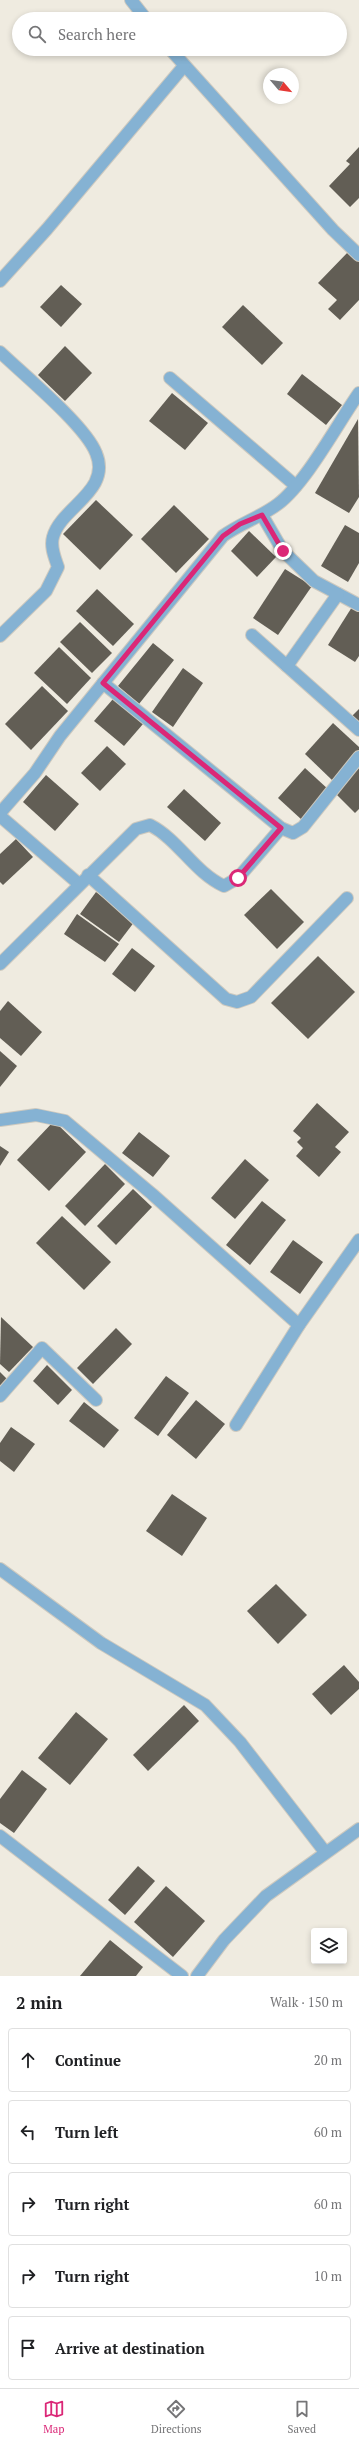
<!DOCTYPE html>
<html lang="en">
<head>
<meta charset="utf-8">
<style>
	:root { --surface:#fff; --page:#f2f2f2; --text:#202124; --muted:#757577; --line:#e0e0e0; --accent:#db2777 }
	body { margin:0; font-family:"PT Serif",serif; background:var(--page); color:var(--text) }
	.controls { position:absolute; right:12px; bottom:12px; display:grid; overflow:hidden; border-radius:4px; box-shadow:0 2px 6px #0003 }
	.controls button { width:36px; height:36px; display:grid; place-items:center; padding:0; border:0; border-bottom:1px solid var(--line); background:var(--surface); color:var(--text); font:20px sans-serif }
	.compass { position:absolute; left:263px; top:68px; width:36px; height:36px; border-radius:50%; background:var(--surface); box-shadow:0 2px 6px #0003; rotate:119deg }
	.stop { position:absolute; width:12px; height:12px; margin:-9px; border:3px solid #db2777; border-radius:50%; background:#fff }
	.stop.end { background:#db2777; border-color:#fff; box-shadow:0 1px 4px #0008 }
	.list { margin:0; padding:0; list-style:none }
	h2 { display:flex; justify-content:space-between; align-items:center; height:52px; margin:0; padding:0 16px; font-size:17px }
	h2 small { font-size:13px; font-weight:400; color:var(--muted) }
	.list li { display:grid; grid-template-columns:26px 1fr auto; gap:12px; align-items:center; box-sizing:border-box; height:64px; margin:0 8px 8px; padding:0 8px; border:1px solid var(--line); border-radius:4px }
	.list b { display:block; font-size:15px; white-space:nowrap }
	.list em { font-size:13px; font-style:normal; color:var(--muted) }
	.icon { flex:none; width:22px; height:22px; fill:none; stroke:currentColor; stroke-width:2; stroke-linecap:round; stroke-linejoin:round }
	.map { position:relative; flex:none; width:359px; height:1976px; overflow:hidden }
	.search { position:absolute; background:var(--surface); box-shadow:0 2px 6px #0003; left:12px; right:12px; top:12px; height:44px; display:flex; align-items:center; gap:10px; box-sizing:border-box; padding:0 14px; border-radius:22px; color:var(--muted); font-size:15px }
	.sheet { height:412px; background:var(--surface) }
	nav { display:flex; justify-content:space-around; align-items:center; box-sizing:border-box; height:56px; border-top:1px solid var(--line); background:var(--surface); font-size:11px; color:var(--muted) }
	nav a { display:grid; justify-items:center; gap:2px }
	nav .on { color:var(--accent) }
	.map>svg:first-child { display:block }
	.building { fill:#625e55 }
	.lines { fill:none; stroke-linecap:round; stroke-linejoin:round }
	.minor-casing { stroke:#cdc9bf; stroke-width:14 }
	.tertiary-casing { stroke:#cdc9bf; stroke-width:14 }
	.minor { stroke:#85b2d3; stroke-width:12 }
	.tertiary { stroke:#85b2d3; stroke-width:12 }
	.route { stroke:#db2777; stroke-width:5 }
</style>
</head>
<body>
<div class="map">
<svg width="359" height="1976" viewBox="0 0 359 1976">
	<rect width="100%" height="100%" fill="#efebe0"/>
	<g class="building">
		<polygon points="359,147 359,198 350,207 329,186 350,164 346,161"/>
		<polygon points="349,251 359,261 359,300 340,320 328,309 337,300 318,283"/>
		<polygon points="61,285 82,304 61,327 40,307"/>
		<polygon points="243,305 283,343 262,365 222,327"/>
		<polygon points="65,346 92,373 65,401 38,375"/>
		<polygon points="302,374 342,405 326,425 287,394"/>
		<polygon points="172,393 208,423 185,450 149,421"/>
		<polygon points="358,419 359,497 349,513 315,493"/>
		<polygon points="96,500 133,535 100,570 63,534"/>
		<polygon points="174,505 209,539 176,573 141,539"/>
		<polygon points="345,525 359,533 359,563 348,582 321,566"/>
		<polygon points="249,531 276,557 257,577 231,551"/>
		<polygon points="285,569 312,586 278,635 253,618"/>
		<polygon points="97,589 134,624 113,646 76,611"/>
		<polygon points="352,607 359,612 359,656 355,662 328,645"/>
		<polygon points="80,622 112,653 92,673 60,642"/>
		<polygon points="153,643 174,660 139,704 118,686"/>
		<polygon points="59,647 91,678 67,704 34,673"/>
		<polygon points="183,668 203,683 173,727 152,712"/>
		<polygon points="42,686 68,711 31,750 5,724"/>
		<polygon points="113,699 143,724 124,746 94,721"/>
		<polygon points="359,709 359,724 351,717"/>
		<polygon points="333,723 359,747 359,751 332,780 305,754"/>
		<polygon points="107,746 126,764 100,791 81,773"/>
		<polygon points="305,768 329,790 302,820 278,798"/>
		<polygon points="359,768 359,809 355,813 334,792"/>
		<polygon points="46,775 79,804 55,831 23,802"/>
		<polygon points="184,789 221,823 205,841 167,807"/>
		<polygon points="16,839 33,857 3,885 0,882 0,854"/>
		<polygon points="271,889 304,922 277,949 244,915"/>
		<polygon points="96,892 135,921 119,942 80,914"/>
		<polygon points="77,914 119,944 105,962 64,934"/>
		<polygon points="132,948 155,966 135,992 112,974"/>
		<polygon points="318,956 355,992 308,1039 271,1003"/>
		<polygon points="8,1001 42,1032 21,1056 0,1038 0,1011"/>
		<polygon points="0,1051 17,1066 0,1087"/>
		<polygon points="317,1103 349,1132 335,1147 341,1152 319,1177 296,1156 303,1148 297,1142 301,1138 293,1131"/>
		<polygon points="54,1121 86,1152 49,1191 17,1160"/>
		<polygon points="139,1132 170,1156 153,1177 122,1153"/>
		<polygon points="0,1146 9,1152 0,1166"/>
		<polygon points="245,1159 269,1180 235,1219 211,1198"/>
		<polygon points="105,1164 125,1184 85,1226 65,1206"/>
		<polygon points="133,1189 152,1207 116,1245 97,1226"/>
		<polygon points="262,1201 286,1220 250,1265 226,1245"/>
		<polygon points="62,1216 111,1262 84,1290 36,1243"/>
		<polygon points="293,1240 323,1262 300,1294 270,1272"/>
		<polygon points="1,1317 33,1347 9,1372 0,1364"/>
		<polygon points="116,1328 132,1344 93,1384 77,1368"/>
		<polygon points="47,1365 72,1390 58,1405 33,1381"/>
		<polygon points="0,1372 7,1379 0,1386"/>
		<polygon points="166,1376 189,1393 158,1436 134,1418"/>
		<polygon points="196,1400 225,1424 196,1459 167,1435"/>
		<polygon points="84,1402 119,1430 104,1448 69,1421"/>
		<polygon points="11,1427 35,1444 14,1472 0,1461 0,1443"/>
		<polygon points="172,1494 207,1518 182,1556 146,1531"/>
		<polygon points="276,1584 307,1615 278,1644 247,1611"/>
		<polygon points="344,1665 359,1682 359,1689 331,1715 312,1694"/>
		<polygon points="184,1705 199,1721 148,1771 133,1755"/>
		<polygon points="76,1712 108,1739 70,1785 38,1758"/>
		<polygon points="22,1770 47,1789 14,1833 0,1823 0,1799"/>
		<polygon points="138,1866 155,1881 125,1915 108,1900"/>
		<polygon points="166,1886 205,1921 173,1957 134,1922"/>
		<polygon points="110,1940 143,1967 136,1976 80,1976"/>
	</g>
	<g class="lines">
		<defs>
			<g id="minor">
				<polyline points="131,0 146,19"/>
				<polyline points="170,49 333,230 359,255"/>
				<polyline points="0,281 47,229 184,66"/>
				<path d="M0 352C24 375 85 425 96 453 112 491 61 507 53 537 50 547 55 558 58 567L46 591 0 636"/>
				<polyline points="170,378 296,486"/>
				<polyline points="262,515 283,551 314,581 359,605"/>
				<polyline points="252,635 359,730"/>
				<polyline points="287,666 338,594"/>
				<polyline points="103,683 281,828 293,833 303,827 359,757"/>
				<path d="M0 813 35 773 60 736 223 536C241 523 261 517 278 504 306 483 338 423 359 393"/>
				<polyline points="0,816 79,884"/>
				<polyline points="88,875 226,999 237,1002 251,997 347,898"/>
				<path d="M0 964 136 829 150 825C179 840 194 872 224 886L238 878 281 828"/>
				<polyline points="0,1120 36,1115 65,1121 152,1194 299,1325 236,1425"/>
				<polyline points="299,1325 359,1240"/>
				<polyline points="0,1396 42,1348 96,1400"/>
				<polyline points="0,1569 101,1643 205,1705 240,1742 325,1852"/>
			</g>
			<g id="tertiary">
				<polyline points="0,1836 182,1976"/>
				<polyline points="197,1976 224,1940 266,1896 359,1829"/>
			</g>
		</defs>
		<use href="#minor" class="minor-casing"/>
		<use href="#tertiary" class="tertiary-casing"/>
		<use href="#minor" class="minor"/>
		<use href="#tertiary" class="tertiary"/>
	</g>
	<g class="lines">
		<polyline class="route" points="238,878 281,828 103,683 223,536 240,524 262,515 283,551"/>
	</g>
</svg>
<div class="controls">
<button><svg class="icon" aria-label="layers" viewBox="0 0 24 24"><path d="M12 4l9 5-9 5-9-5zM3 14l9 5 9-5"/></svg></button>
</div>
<svg class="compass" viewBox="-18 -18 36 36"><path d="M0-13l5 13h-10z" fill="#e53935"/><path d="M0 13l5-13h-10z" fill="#757577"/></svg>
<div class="stop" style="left:238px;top:878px"></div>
<div class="stop end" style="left:283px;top:551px"></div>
<div class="search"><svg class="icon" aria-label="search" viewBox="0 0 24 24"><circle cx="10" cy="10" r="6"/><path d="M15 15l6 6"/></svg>Search here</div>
</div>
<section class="sheet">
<h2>2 min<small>Walk · 150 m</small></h2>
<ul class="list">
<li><svg class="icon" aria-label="ahead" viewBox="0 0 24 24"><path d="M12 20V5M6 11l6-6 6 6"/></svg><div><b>Continue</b></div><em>20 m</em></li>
<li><svg class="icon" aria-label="left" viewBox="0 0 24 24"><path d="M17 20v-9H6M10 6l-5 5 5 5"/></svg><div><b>Turn left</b></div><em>60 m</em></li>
<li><svg class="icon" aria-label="right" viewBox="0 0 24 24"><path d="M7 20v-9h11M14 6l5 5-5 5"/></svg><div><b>Turn right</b></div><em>60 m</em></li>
<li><svg class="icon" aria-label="right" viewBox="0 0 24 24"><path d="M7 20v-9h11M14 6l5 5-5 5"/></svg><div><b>Turn right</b></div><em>10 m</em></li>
<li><svg class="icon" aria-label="arrive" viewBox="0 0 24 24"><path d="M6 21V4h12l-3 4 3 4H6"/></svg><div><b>Arrive at destination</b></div></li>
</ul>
</section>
<nav>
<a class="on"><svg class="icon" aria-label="map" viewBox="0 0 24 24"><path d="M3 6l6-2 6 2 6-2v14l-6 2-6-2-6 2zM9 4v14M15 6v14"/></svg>Map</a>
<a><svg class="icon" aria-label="directions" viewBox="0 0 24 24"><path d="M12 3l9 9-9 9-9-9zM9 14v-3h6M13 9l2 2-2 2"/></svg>Directions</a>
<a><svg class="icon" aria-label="saved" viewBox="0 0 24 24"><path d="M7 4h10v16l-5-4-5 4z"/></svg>Saved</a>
</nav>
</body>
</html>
